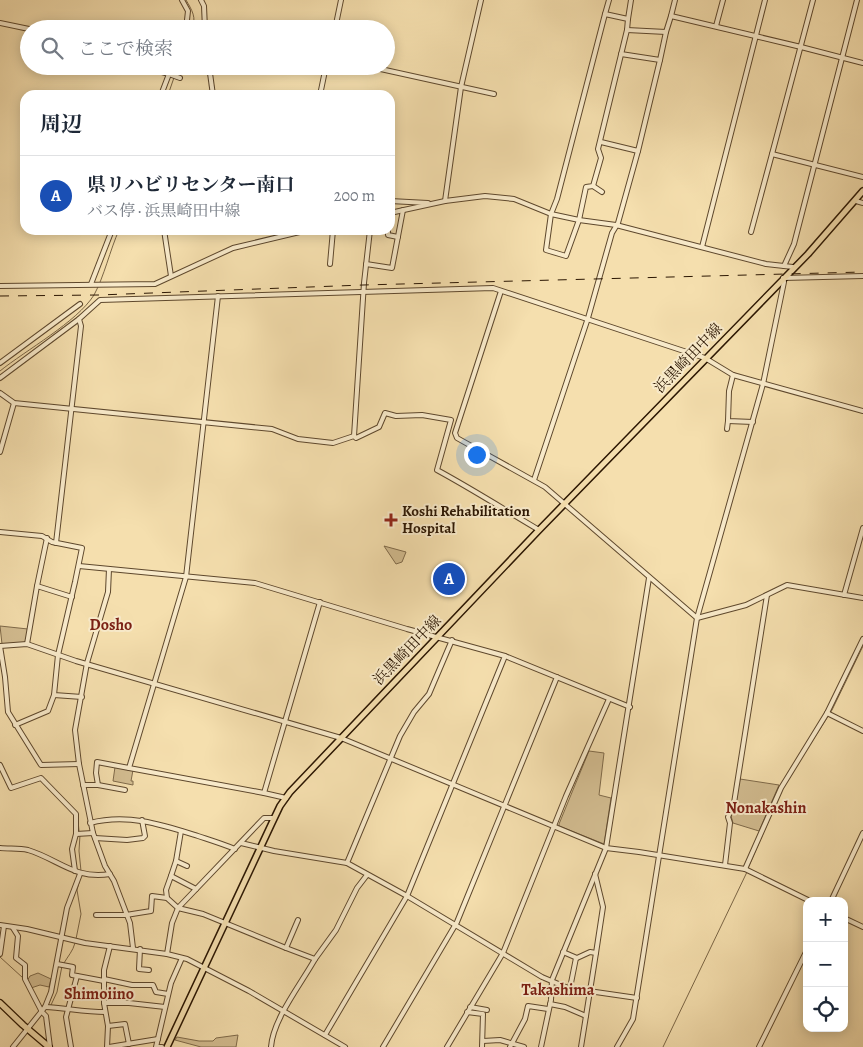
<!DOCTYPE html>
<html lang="ja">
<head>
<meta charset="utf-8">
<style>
	:root { --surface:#fff; --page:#f2f2f3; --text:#1f2937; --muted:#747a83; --line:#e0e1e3; --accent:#db2777 }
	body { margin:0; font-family:Alegreya,"Noto Serif JP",serif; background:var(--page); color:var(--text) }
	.controls { position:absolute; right:15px; bottom:15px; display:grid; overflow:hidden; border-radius:10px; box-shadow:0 2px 12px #0003 }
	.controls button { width:45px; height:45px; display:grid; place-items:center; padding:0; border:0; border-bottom:1px solid var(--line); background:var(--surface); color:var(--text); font:25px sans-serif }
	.you { position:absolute; left:476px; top:454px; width:18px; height:18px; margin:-12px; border:4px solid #fff; border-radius:50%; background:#1a73e8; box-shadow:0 0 0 8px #1a73e833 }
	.badge { display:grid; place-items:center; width:32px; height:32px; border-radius:50%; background:var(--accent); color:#fff; font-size:16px; font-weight:700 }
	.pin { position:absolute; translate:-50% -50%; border:2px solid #fff; box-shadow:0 1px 5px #0006 }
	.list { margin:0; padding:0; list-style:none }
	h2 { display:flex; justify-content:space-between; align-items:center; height:65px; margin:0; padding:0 20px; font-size:21px }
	h2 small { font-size:16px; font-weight:400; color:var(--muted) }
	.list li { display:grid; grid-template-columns:32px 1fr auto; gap:15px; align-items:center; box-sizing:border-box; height:80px; padding:0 20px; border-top:1px solid var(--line) }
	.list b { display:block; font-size:19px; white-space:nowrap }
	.list p { margin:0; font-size:16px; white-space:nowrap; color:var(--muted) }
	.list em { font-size:16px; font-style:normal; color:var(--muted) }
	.icon { flex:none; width:28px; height:28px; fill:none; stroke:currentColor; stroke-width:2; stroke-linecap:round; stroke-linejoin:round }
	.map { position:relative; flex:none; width:863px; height:1047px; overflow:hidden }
	.search { position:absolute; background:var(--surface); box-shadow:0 2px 12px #0003; left:20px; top:20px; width:375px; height:55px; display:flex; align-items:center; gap:12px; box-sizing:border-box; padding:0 18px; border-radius:28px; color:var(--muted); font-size:19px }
	.panel { position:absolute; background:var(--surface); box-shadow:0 2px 12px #0003; left:20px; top:90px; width:375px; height:145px; border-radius:15px }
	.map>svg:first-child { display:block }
	.green { fill:#d3bd91; stroke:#7f6a4a }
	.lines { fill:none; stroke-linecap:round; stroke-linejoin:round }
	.stream { stroke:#7b6646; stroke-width:1 }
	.minor-casing { stroke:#5e482d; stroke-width:6 }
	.major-casing { stroke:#2b1602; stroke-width:8 }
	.highway-casing { stroke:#2b1602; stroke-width:8 }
	.minor { stroke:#f8eaca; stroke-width:4 }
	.major { stroke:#f5dfae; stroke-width:5 }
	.highway { stroke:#f5dfae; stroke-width:5.5 }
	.rail { stroke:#2b1602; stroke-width:1; stroke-dasharray:9 9; stroke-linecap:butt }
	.poi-dot { fill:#8f2418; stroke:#f8eaca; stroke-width:2 }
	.labels { text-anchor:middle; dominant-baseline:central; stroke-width:4; stroke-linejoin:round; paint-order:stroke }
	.street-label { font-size:15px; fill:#2b1602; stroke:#f8eaca }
	.poi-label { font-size:15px; font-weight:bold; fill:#2b1602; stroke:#f8eaca; text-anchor:start }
	.neighbourhood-label { font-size:16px; font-weight:bold; fill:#7a1f14; stroke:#f8eaca }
</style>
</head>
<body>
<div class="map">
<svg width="863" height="1047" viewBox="0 0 863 1047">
	<rect width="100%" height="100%" fill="#f5dfae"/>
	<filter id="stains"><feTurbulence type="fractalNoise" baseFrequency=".004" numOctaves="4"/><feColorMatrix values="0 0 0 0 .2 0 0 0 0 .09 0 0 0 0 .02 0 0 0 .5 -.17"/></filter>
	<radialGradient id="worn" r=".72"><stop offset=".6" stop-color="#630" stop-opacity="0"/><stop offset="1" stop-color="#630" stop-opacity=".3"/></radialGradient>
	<g class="green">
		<polygon points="384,546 406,552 402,562 396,564"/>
		<polygon points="0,626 28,629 26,643 2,644"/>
		<polygon points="589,751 604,753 599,795 611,798 604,844 559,826 559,824"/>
		<polygon points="115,767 133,770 131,781 133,781 133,785 113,781"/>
		<polygon points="740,779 779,785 759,831 733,823 731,816 735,805"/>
		<polygon points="38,973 51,979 49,987 40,985 31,988 27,981 30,976"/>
		<polygon points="238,1035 236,1047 201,1047 175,1040 177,1037 199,1041 213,1041 216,1038"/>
	</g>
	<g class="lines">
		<g class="stream">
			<path d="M186 0C192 10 197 18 192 29"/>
			<polyline points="168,95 178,66"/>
			<path d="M0 371C26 350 77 322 94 295 104 277 110 250 119 230"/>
			<polyline points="811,743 832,710 863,646"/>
			<polyline points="78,820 79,831"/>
			<polyline points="80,835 79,851 81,871"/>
			<polyline points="748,868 783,788 792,774"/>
			<polyline points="76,939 81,914 77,890 81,875"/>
			<polyline points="0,957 23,978"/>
			<path d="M64 963C68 956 73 951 75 943"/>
			<polyline points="51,1005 57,992 62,966"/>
			<polyline points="663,1047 747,872"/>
		</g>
		<defs>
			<g id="minor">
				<polyline points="182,0 188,11 186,29"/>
				<polyline points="201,0 204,6 205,29"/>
				<polygon points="605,14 628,19 627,30 598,149 601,158 593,186 586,187 579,220 566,256 546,250 551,214 557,199"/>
				<polyline points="605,14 609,0"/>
				<polyline points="671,16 675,0"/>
				<polyline points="628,19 631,0"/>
				<polyline points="0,23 29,29"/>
				<polyline points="716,26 723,0"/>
				<polyline points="335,29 341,0"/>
				<polyline points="627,30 666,32 671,16 801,47 863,63"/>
				<polyline points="621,54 660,60 666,32"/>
				<polyline points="141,66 169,74 172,66"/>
				<polyline points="209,66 213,95"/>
				<polyline points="367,66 494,94"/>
				<polyline points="161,95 169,74 180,78"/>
				<polyline points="320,95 326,66"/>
				<polyline points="601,142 638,151 660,60"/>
				<polyline points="772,154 813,0"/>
				<polyline points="593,186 602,192"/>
				<polyline points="390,201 428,203"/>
				<polyline points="445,201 461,87 481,0"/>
				<polyline points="856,201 863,203"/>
				<polyline points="390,213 445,201 485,196 514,199 551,214 579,220 616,225 766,264 793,267"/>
				<polyline points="164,230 171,276"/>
				<polyline points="388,230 388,235 398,237"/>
				<polyline points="751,232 772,154 863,177"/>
				<polyline points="702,247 765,0"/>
				<polyline points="330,264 333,230"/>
				<polyline points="366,264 392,268 403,210"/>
				<polyline points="784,266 794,244 857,0"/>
				<polyline points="91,284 112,230"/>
				<polyline points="0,286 155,284 233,248 308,230"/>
				<polyline points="501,291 455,433 457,438 545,487 697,618"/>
				<polyline points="218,296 186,577 129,768 264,793"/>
				<polyline points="0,363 80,304"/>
				<polyline points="733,375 729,391 728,421 753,422"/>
				<polyline points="0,378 79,319"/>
				<polyline points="0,393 14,403 272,429 298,439 333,443 354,436 364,283 370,230"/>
				<polyline points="727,429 728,421"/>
				<path d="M354 436 356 438 379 427 385 413 396 416 422 415 451 420 437 470C472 489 505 510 539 530"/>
				<polyline points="0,452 14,403"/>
				<polyline points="534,480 588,318 612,233 618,223 638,151"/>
				<polyline points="0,532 42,536 52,542 82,548 75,582 58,655 54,695 82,697"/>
				<polyline points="56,543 81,326 79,319 100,300 493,288 705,358 733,375 863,411"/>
				<polyline points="79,566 255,583 407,629 505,656 630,707"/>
				<polyline points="109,569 108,592 87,663 75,730 79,764 93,833 105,866 114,881 130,923 133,948"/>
				<polyline points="37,586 47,538"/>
				<polyline points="844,595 863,528"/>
				<polyline points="697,618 746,605 787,585 863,598"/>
				<polyline points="27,644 37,586 72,597"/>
				<polyline points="0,646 27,644 76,661 341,738 606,848 639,852 745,869 810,901"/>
				<polyline points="0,646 5,677 8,712 41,765 79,764"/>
				<polyline points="827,713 863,731"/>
				<polyline points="15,725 48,711 54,695"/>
				<polyline points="0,765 11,788 41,778 76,814 76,834 93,833"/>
				<polyline points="83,785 98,785 96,773 97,762 129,768"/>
				<polyline points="98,785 125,790"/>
				<polyline points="286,798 264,793 320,602"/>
				<path d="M90 823C128 813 163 825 198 836 210 840 223 844 235 849"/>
				<polyline points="95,838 127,840 143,838 145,836 142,820"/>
				<polyline points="241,843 274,851 347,863 407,896 542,977 568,988 637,998"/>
				<path d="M0 848C9 849 19 848 28 850 58 859 75 880 110 874"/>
				<polyline points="176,861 181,831"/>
				<polyline points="347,863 400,736 414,712 429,694 452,640"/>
				<polyline points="725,865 730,823 728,817 734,803 767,595"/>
				<polyline points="745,869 781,788 827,713 863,639"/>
				<polyline points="75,871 72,849 76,834"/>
				<polyline points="171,876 176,861 187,866"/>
				<polyline points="167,898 166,890 171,876 196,889"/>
				<polyline points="831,901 863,833"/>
				<polyline points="96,915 126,915 151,911 152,896 167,898 178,908 203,914 286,948 298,920"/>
				<polyline points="844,918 863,927"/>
				<polyline points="0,925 27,929 85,943 167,954 187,959 249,991 345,1047"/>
				<polyline points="13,928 18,936 16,958 25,965 25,979 42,1012 46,1016 50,1047"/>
				<polyline points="286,948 315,959 336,930 357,888 367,875"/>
				<polyline points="140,949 139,969 149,970"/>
				<polyline points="563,952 577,958 590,952 596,953 603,907 595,874"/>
				<polyline points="0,954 4,926"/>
				<polyline points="167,954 172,923 178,908 264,818 274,818"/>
				<polyline points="57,964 73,967 72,975 104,981"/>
				<polyline points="104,979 132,985 153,985 156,992 168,994"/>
				<polyline points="570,988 576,958"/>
				<polyline points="104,1003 129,1003 165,1007"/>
				<polyline points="550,1004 565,1007 586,1016 596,953"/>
				<path d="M45 1007C65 1008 85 1012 105 1012"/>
				<polyline points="470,1007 487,1010"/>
				<polyline points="467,1012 483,1014 482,1047"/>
				<polyline points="108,1026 125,1024 129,1044"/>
				<polyline points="325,1035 407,896 505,656"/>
				<polyline points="483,1041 500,1040 524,1047"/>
				<polyline points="13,1047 45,1007 51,992 67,908 80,874"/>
				<polyline points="71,1047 66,1017 77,976"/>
				<polyline points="107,1047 108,1026 104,1003 104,970 110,946"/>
				<polyline points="109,1047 158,1039"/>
				<polyline points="162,1047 156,1047 171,983 182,958"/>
				<path d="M271 1047C273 1019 301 984 315 959"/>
				<polyline points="383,1047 457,922 557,677"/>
				<polyline points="447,1047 503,953 566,796 609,699"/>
				<polyline points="510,1047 525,1019 528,1006 548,1009"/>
				<polyline points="541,1047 551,1000 552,980 606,848 649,578"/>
				<polyline points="581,1047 586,1016"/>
				<polyline points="617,1047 633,1019 697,618 763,384 784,282 783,278 863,276"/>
				<polyline points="759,1047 807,950"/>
			</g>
			<polyline id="major" points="167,1047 271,825 280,806 290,792 539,530 808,254 863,191"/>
			<polyline id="highway" points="0,1003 23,1025 49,1047"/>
		</defs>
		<use href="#minor" class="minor-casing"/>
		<use href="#major" class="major-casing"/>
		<use href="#highway" class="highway-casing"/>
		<use href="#minor" class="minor"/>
		<use href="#major" class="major"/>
		<use href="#highway" class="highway"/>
		<polyline class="rail" points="0,296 99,295 363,285 863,272"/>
	</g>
	<path class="poi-dot" d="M388.5 512.5h5v5h5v5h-5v5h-5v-5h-5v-5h5z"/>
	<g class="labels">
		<g class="street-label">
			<text transform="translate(688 358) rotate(-46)">浜黒崎田中線</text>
			<text transform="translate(407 650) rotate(-46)">浜黒崎田中線</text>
		</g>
		<g class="poi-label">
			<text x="402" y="511">Koshi Rehabilitation<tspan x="402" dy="17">Hospital</tspan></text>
		</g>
		<g class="neighbourhood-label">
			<text x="111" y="625">Dosho</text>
			<text x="766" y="808">Nonakashin</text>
			<text x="558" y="990">Takashima</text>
			<text x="99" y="994">Shimoiino</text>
		</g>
	</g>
	<rect width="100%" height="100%" filter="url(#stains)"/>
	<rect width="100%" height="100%" fill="url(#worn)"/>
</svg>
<div class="controls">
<button>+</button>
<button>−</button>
<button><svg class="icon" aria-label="locate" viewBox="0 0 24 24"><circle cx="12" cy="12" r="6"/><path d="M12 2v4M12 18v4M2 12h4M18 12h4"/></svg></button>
</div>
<div class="you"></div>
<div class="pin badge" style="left:449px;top:579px;background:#1a4fb4">A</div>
<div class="search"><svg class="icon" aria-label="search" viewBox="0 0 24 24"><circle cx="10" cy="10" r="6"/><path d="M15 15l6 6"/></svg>ここで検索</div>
<section class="panel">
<h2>周辺<small></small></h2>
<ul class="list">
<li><span class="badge" style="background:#1a4fb4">A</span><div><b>県リハビリセンター南口</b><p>バス停 · 浜黒崎田中線</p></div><em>200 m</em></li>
</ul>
</section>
</div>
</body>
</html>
